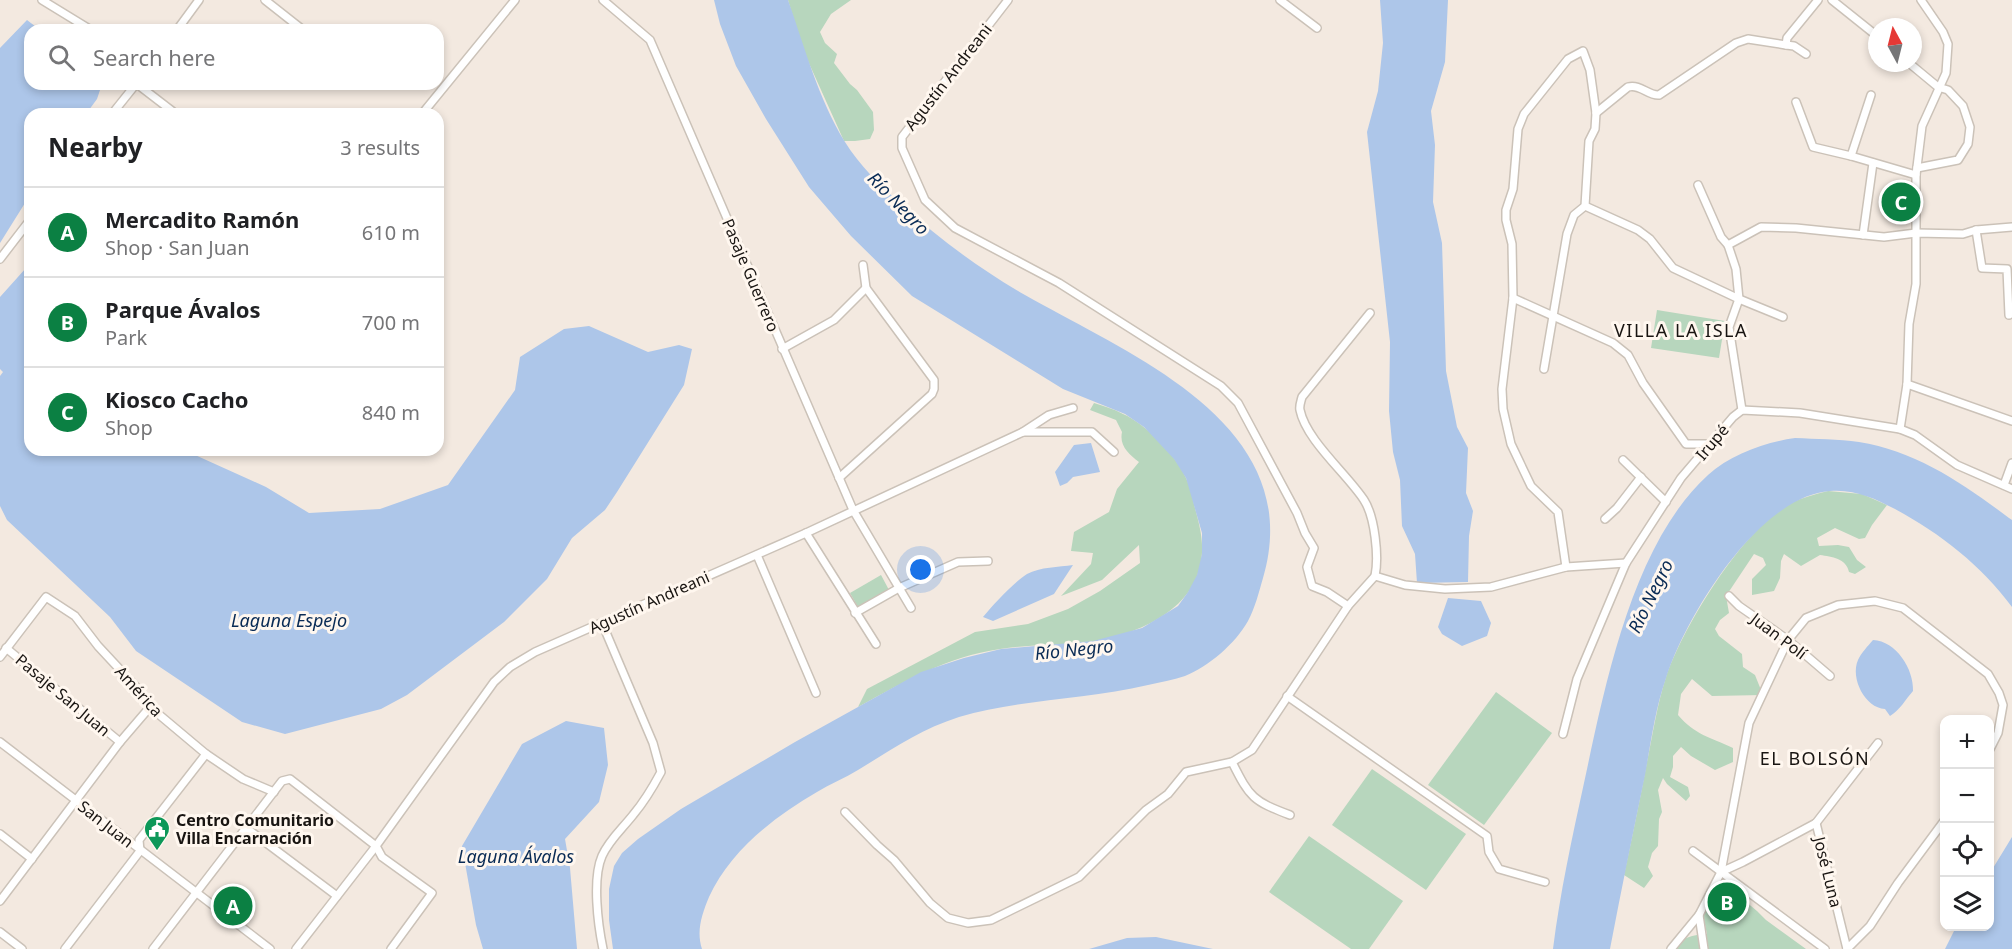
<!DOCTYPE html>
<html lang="en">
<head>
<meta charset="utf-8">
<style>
	:root { --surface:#fff; --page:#f2f2f2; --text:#202124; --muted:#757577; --line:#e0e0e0; --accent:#0b8043 }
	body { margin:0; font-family:"Noto Sans",sans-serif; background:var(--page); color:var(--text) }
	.controls { position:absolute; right:18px; bottom:18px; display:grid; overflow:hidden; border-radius:12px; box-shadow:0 3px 9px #0003 }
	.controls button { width:54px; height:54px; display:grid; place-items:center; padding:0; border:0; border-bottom:2px solid var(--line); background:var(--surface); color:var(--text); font:30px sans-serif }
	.compass { position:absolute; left:1868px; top:18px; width:54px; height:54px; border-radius:50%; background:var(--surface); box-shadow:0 3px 9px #0003; rotate:353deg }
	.you { position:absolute; left:921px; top:570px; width:21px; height:21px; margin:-15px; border:4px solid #fff; border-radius:50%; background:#1a73e8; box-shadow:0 0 0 9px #1a73e833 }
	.badge { display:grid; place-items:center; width:39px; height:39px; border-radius:50%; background:var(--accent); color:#fff; font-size:20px; font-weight:700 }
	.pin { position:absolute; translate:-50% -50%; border:3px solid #fff; box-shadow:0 2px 6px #0006 }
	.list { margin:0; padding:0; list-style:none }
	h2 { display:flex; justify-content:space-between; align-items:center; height:78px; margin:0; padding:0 24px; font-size:26px }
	h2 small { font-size:20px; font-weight:400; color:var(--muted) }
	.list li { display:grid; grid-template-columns:39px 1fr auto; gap:18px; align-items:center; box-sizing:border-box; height:90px; padding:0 24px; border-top:2px solid var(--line) }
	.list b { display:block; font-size:22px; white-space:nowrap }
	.list p { margin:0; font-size:20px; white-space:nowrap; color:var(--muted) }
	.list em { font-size:20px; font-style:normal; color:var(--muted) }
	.icon { flex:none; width:33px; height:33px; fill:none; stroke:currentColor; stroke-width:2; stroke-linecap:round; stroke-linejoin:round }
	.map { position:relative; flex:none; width:2012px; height:949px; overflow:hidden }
	.search { position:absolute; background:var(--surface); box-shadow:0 3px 9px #0003; left:24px; top:24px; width:420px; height:66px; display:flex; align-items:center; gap:15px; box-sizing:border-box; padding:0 21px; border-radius:18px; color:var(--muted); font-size:22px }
	.panel { position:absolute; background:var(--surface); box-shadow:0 3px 9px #0003; left:24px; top:108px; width:420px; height:348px; border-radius:18px }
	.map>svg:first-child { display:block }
	.green { fill:#b7d6bd }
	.water { fill:#adc6e9 }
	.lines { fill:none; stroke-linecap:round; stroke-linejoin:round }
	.street-casing { stroke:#cbc2b8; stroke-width:10 }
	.street { stroke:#fff; stroke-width:7 }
	.labels { text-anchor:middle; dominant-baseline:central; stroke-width:6; stroke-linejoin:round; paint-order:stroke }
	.street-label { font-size:16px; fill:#191512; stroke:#fff7ef }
	.poi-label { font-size:16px; font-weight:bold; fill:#191512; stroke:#fff7ef; text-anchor:start }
	.water-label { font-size:18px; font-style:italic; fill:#092b55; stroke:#fff7ef }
	.neighbourhood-label { font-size:18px; letter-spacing:1.5px; fill:#191512; stroke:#fff7ef }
</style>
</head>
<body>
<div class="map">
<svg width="2012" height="949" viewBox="0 0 2012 949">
	<rect width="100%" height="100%" fill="#f3e9e0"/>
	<g class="green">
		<polygon points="788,0 851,0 831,14 820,32 825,43 837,54 834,63 850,84 857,90 873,112 874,130 870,139 855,141 844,141 803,50"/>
		<polygon points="1657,310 1725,321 1719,358 1651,348"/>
		<path d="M1094 403C1103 406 1114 409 1123 414 1146 424 1176 455 1186 478 1190 486 1192 495 1194 504 1198 520 1203 536 1202 553 1199 609 1139 634 1091 642 1061 646 1030 644 1000 649 946 657 906 681 858 707L867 689 975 632 1028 624 1068 609 1100 591 1140 563 1139 545 1102 580 1061 596 1091 564 1093 553 1071 551 1074 532 1109 512 1117 489 1139 462C1129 454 1119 446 1122 432L1116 420 1090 410Z"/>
		<path d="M1828 491 1862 494 1887 505 1872 525 1865 538 1859 539 1835 528 1817 538 1819 546 1838 545 1849 547 1857 560 1866 567 1855 574 1849 572C1846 558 1832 557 1820 555L1801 566 1784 554 1781 561 1780 578 1774 591 1752 595V579L1766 565 1763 558 1754 554 1726 596 1729 613 1720 620 1715 629 1719 636 1742 654 1743 667 1755 675 1763 695 1712 696 1692 679 1681 694 1678 715C1695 735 1710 737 1733 748V762L1715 770 1691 756 1681 747 1673 756V767L1670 777 1688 787 1690 796 1686 801 1667 784 1663 778 1658 790 1662 812 1659 819 1658 846 1652 853 1648 867 1653 876 1644 888 1624 875C1632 837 1640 800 1647 762 1653 733 1657 705 1666 677 1683 627 1742 530 1789 504 1801 498 1815 494 1828 491Z"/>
		<polygon points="881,575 889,590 858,607 850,593"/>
		<polygon points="1496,692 1552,733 1484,825 1428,785"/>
		<polygon points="1372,769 1466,834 1426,890 1332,825"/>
		<polygon points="1309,836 1403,901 1369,949 1351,949 1269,892"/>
		<path d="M1720 886 1727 891H1733L1757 911 1766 920 1806 949H1673C1681 937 1693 935 1707 934L1703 916Z"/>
	</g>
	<g class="water">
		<path d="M714 0H788C805 48 818 98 845 142 859 165 881 186 901 204 939 239 980 269 1025 295 1130 355 1308 424 1263 578 1259 592 1255 608 1248 621 1235 644 1209 666 1185 676 1173 680 1160 682 1148 685 1085 700 1020 699 959 717 921 729 891 750 858 770 845 778 830 784 817 792 774 817 730 851 709 897 702 914 696 931 702 949H613L609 920V889L614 866 622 853 638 839 681 809 795 742 921 672 964 658 1001 649 1093 641 1142 628 1178 606 1188 592 1197 575 1202 554V533L1186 478 1174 459 1144 427 1125 414 1063 389 912 296 851 236 809 187 766 119 736 66 720 24Z"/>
		<polygon points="1380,0 1448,0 1445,62 1431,111 1435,145 1433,202 1442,243 1446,371 1457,427 1468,448 1466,493 1473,511 1469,536 1468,582 1417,583 1415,554 1402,526 1400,480 1393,452 1389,411 1390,342 1367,132 1378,91 1383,43"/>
		<polygon points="27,20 40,30 30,30 30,84 102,84 97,99 86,114 30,114 30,195 0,243 0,48"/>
		<polygon points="26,268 30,273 30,450 184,450 266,487 309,513 380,509 448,485 515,390 520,357 564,329 589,326 648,352 679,345 692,349 684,385 617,492 605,510 572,538 547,579 504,622 407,695 381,709 285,734 242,722 136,651 110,617 7,520 0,506 0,376 3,372 0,369 0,297"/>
		<path d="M1795 438C1816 439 1838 439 1859 442 1916 451 1964 484 2009 518L2012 520V607C1981 565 1941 534 1895 509 1874 498 1854 489 1830 491 1759 496 1686 616 1666 678 1655 710 1651 742 1645 775 1633 833 1621 891 1610 949H1553C1560 893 1572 838 1584 783 1605 686 1632 544 1708 475 1731 454 1766 442 1795 438Z"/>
		<polygon points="1091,443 1100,472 1073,477 1067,483 1060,486 1055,472 1074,445"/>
		<path d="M1073 565 1054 594 993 621 983 617C993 605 1014 582 1027 574 1040 567 1059 567 1073 565Z"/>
		<polygon points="1448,598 1481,601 1491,623 1487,636 1462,646 1442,634 1438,627"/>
		<path d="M1873 640C1896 641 1914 669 1913 691 1905 700 1900 710 1890 716L1885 709C1865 708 1850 678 1858 660 1861 653 1868 646 1873 640Z"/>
		<polygon points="566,721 604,728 608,765 599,802 565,839 570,868 577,949 483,949 476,925 462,846 522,744"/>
		<polygon points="2012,837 2012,949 1945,949 1956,927 1990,926 1990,873"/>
		<polygon points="1156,937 1213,949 1089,949 1127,938"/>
	</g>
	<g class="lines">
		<defs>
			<g id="street">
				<polyline points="42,0 91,30"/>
				<polyline points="265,0 303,30"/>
				<polyline points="603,0 650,40 853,510 911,608"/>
				<polyline points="1008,0 902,137 902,148 925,200 955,228 1059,283 1221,386 1238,403 1297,513 1305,533 1314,548 1307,567 1312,586 1327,592 1348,606"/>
				<polyline points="1280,0 1317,28"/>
				<polyline points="1832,0 1877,36"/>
				<polyline points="177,30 199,0"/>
				<polyline points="1786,45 1787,38 1818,0"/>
				<polyline points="1909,63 1938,87 1948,90 1963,106 1970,127 1968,144 1958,160 1917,168"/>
				<polyline points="137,84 176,114"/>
				<polyline points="1796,102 1813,147 1851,156 1916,175"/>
				<path d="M1596 113 1628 87C1641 84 1648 96 1659 95L1736 43 1748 39 1786 45 1794 46 1806 54"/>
				<polyline points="112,114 136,84"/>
				<polyline points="422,114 515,0"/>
				<polyline points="1851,156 1871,95"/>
				<polyline points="1698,185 1721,237 1728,245 1736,269 1739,299 1729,327 1742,410"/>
				<polyline points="1585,206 1638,230 1650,239 1673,268 1739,299 1783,317"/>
				<polyline points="1976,230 1982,268 2007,269 2009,315"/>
				<polyline points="1863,235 1873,163"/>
				<polyline points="1728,245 1761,227 1796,228 1884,237 1916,233 1963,234 1976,230 2012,227"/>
				<polyline points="0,259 30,220"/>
				<polyline points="1513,298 1613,343 1628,355 1643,383 1686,444 1711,444"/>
				<path d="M1370 313 1302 397C1301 401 1299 406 1300 410 1306 440 1347 474 1364 500 1375 517 1379 557 1375 576"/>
				<polyline points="782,349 834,320 866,288"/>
				<polyline points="1544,369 1567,234 1574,215 1585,206 1589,141 1595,129 1596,113 1590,70 1583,51 1568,59 1524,114 1518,129 1513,189 1506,210 1506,220 1512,244 1513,298 1502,389 1503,409 1511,444 1531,486 1558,512 1566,567"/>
				<polyline points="1907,384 2012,421"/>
				<polyline points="1900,429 1907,384 1909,324 1916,284 1916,175 1922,126 1946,73 1948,44 1943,32 1921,0"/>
				<polyline points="1023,432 1049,415 1073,408"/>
				<polyline points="1623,460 1666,502"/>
				<polyline points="839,478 932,394 934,389 934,380 866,288 863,265"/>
				<polyline points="2004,485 2012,463"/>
				<polyline points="1605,519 1617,508 1641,477"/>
				<polyline points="806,533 876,644"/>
				<polyline points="757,555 816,693"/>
				<polyline points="1729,596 1739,606 1788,640 1830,676"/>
				<polyline points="855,613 899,588 958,562 988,561"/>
				<path d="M602 623 653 743 661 772C653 787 644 802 633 815 622 829 609 840 602 856 592 879 598 925 603 949"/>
				<polyline points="6,648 120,742"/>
				<polyline points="0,657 46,597 75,616 98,646 138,689 150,707 206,754 243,779 274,792"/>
				<polyline points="1287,696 1487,836 1489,852 1499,869 1545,882"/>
				<polyline points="1563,734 1577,679 1626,563 1681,478 1733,417 1742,410 1800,413 1900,429 1915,435 1957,465 2012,489"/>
				<polyline points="0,742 270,949"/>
				<path d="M1232 762C1250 798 1253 801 1290 815"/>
				<polyline points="845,812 877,845 894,860 930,903 948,918 968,923 991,920 1079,877 1146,810 1168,794 1186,772 1232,762 1252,750 1348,606 1375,576 1405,585 1445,589 1491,587 1566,567 1626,563"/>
				<polyline points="1816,823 1847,949"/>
				<polyline points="245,827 337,896"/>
				<polyline points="0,834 32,859"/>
				<polyline points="1693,851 1825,949"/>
				<polyline points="1721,872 1743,862 1816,823 1878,743"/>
				<polyline points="0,901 120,742 150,707"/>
				<polyline points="0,932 22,949"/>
				<polyline points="65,949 140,851 139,840 206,754"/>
				<polyline points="153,949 282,781 290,779 376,846 382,857 432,893 391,949"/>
				<polyline points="296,949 376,846 494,682 510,667 535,652 806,533 1023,432 1092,432 1114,452"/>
				<polyline points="1671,949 1699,915"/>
				<polyline points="1704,949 1699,915 1721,872 1749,723 1788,640 1806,618 1838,605 1875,601 1903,608 1988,674 1999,693 2003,705 1998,733 1990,749"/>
				<polyline points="1847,949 1870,926 1898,883 1944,821"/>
			</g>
		</defs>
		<use href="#street" class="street-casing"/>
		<use href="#street" class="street"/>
	</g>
	<defs>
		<symbol id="civic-pin" viewBox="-11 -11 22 30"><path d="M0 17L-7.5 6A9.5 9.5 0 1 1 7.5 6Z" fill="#0d9859" stroke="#fff7ef"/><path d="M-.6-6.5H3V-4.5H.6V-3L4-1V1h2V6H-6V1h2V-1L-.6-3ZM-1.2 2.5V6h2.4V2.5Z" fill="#fff"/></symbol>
	</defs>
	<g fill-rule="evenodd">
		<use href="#civic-pin" x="142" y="814" width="30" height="40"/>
	</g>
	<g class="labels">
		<g class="street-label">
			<text transform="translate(948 77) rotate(-52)">Agustín Andreani</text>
			<text transform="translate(751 275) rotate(67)">Pasaje Guerrero</text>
			<text transform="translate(1712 442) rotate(-50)">Irupé</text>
			<text transform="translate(649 602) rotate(-24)">Agustín Andreani</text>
			<text transform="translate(1779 636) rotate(37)">Juan Polí</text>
			<text transform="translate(139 691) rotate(48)">América</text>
			<text transform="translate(63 695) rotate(40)">Pasaje San Juan</text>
			<text transform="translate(106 824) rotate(38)">San Juan</text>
			<text transform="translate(1828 872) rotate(76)">José Luna</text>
		</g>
		<g class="poi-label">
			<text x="176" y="820">Centro Comunitario<tspan x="176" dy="18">Villa Encarnación</tspan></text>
		</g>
		<g class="water-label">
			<text transform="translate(899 203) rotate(46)">Río Negro</text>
			<text transform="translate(1650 596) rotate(-64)">Río Negro</text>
			<text x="289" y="620">Laguna Espejo</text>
			<text transform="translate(1074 649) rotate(-6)">Río Negro</text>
			<text x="516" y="856">Laguna Ávalos</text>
		</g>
		<g class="neighbourhood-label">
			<text x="1681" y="330">VILLA LA ISLA</text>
			<text x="1815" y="758">EL BOLSÓN</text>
		</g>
	</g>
</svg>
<div class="controls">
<button>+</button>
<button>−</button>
<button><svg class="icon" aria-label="locate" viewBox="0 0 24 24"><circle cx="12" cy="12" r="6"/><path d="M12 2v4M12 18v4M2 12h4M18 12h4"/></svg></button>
<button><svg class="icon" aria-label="layers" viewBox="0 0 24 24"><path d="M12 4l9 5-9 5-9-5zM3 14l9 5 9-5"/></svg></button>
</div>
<svg class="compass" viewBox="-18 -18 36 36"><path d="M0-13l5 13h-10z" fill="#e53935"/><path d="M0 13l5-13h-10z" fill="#757577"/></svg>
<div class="you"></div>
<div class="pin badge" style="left:233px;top:906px">A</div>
<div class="pin badge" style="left:1727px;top:902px">B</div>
<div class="pin badge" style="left:1901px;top:202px">C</div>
<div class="search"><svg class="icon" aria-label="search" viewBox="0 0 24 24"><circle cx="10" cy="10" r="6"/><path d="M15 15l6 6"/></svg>Search here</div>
<section class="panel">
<h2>Nearby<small>3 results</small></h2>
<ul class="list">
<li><span class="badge">A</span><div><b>Mercadito Ramón</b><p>Shop · San Juan</p></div><em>610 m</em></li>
<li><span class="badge">B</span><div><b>Parque Ávalos</b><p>Park</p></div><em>700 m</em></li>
<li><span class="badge">C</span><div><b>Kiosco Cacho</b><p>Shop</p></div><em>840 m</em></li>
</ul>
</section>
</div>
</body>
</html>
